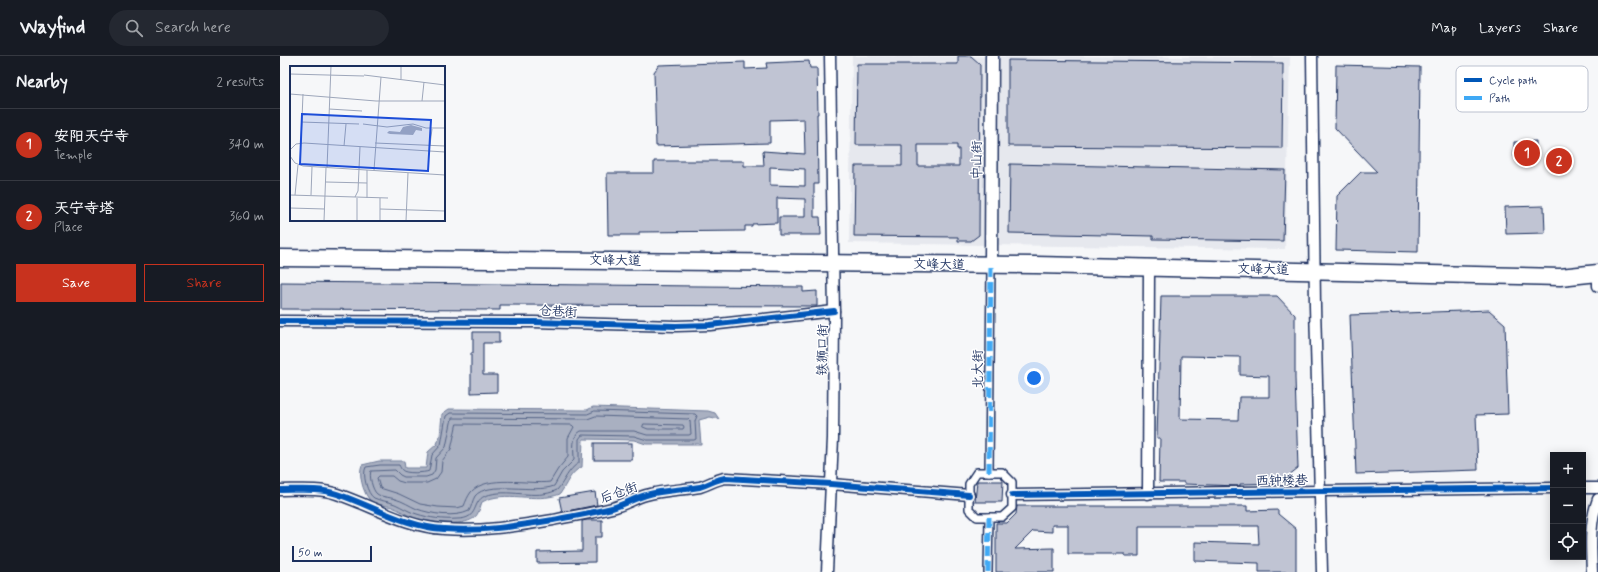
<!DOCTYPE html>
<html lang="en">
<head>
<meta charset="utf-8">
<style>
	:root { --surface:#171b24; --page:#242831; --text:#f1f3f6; --muted:#9ea1a6; --line:#363941; --accent:#c8321e }
	body { margin:0; font-family:Mynerve,"LXGW WenKai TC",sans-serif; background:var(--page); color:var(--text) }
	.controls { position:absolute; right:12px; bottom:12px; display:grid; overflow:hidden; border-radius:0px; box-shadow:0 2px 10px #0003 }
	.controls button { width:36px; height:36px; display:grid; place-items:center; padding:0; border:0; border-bottom:1px solid var(--line); background:var(--surface); color:var(--text); font:20px sans-serif }
	.scale { position:absolute; left:12px; bottom:10px; width:80px; box-sizing:border-box; padding-left:4px; border:2px solid #1b2f5e; border-top:0; font-size:11px; line-height:14px; white-space:nowrap; color:#1b2f5e; -webkit-text-stroke:3px #fff; paint-order:stroke }
	.you { position:absolute; left:754px; top:322px; width:14px; height:14px; margin:-10px; border:3px solid #fff; border-radius:50%; background:#1a73e8; box-shadow:0 0 0 6px #1a73e833 }
	.badge { display:grid; place-items:center; width:26px; height:26px; border-radius:50%; background:var(--accent); color:#fff; font-size:13px; font-weight:700 }
	.pin { position:absolute; translate:-50% -50%; border:2px solid #fff; box-shadow:0 1px 4px #0006 }
	.list { margin:0; padding:0; list-style:none }
	h2 { display:flex; justify-content:space-between; align-items:center; height:52px; margin:0; padding:0 16px; font-size:17px }
	h2 small { font-size:13px; font-weight:400; color:var(--muted) }
	.list li { display:grid; grid-template-columns:26px 1fr auto; gap:12px; align-items:center; box-sizing:border-box; height:72px; padding:0 16px; border-top:1px solid var(--line) }
	.list b { display:block; font-size:15px; white-space:nowrap }
	.list p { margin:0; font-size:13px; white-space:nowrap; color:var(--muted) }
	.list em { font-size:13px; font-style:normal; color:var(--muted) }
	.actions { display:flex; gap:8px; padding:12px 16px }
	.actions a { flex:1; padding:9px 0; border:1px solid var(--accent); border-radius:0px; text-align:center; font-size:14px; color:var(--accent) }
	.actions .main { background:var(--accent); color:#fff }
	.icon { flex:none; width:22px; height:22px; fill:none; stroke:currentColor; stroke-width:2; stroke-linecap:round; stroke-linejoin:round }
	.map { position:relative; flex:none; width:1318px; height:516px; overflow:hidden }
	header { display:flex; align-items:center; gap:24px; box-sizing:border-box; height:56px; padding:0 20px; background:var(--surface); border-bottom:1px solid var(--line) }
	header strong { font-size:19px }
	nav { display:flex; gap:22px; margin-inline-start:auto; font-size:14px }
	.search { width:280px; height:36px; background:var(--page); display:flex; align-items:center; gap:10px; box-sizing:border-box; padding:0 14px; border-radius:22px; color:var(--muted); font-size:15px }
	main { display:flex }
	aside { flex:1; background:var(--surface) }
	.map>svg:first-child { display:block }
	.built { fill:#e6e8ee }
	.water { fill:#a9b0c1; stroke:#707c99 }
	.lines { fill:none; stroke-linecap:round; stroke-linejoin:round }
	.shore { stroke:#546386; stroke-width:1 }
	.building { fill:#c0c4d3; stroke:#1b2f5e; fill-rule:evenodd }
	.pedestrian-casing { stroke:#1b2f5e; stroke-width:10 }
	.minor-casing { stroke:#1b2f5e; stroke-width:13 }
	.tertiary-casing { stroke:#1b2f5e; stroke-width:15 }
	.primary-casing { stroke:#1b2f5e; stroke-width:19 }
	.pedestrian { stroke:#fff; stroke-width:7 }
	.minor { stroke:#fff; stroke-width:10 }
	.tertiary { stroke:#fff; stroke-width:12 }
	.primary { stroke:#fff; stroke-width:16 }
	.quiet { stroke:#3fa9f5; stroke-width:5; stroke-dasharray:10 5; stroke-linecap:butt }
	.cycleway-casing { stroke:#fff; stroke-width:8 }
	.cycleway { stroke:#0057b8; stroke-width:6 }
	.labels { text-anchor:middle; dominant-baseline:central; stroke-width:3; stroke-linejoin:round; paint-order:stroke }
	.street-label { font-size:13px; fill:#1b2f5e; stroke:#fff }
	.inset-road { fill:none; stroke:#9ea7bb; stroke-width:1 }
	.view { fill:#1d4ed8; fill-opacity:0.15; stroke:#1d4ed8; stroke-width:2 }
	.inset-edge { fill:none; stroke:#1b2f5e; stroke-width:2 }
	.key { fill:#fff; stroke:#bbc1cf; stroke-width:1 }
	.key-label { font-size:11px; fill:#1b2f5e }
</style>
</head>
<body>
<header>
<strong>Wayfind</strong>
<div class="search"><svg class="icon" aria-label="search" viewBox="0 0 24 24"><circle cx="10" cy="10" r="6"/><path d="M15 15l6 6"/></svg>Search here</div>
<nav><a>Map</a><a>Layers</a><a>Share</a></nav>
</header>
<main>
<aside>
<h2>Nearby<small>2 results</small></h2>
<ul class="list">
<li><span class="badge">1</span><div><b>安阳天宁寺</b><p>Temple</p></div><em>340 m</em></li>
<li><span class="badge">2</span><div><b>天宁寺塔</b><p>Place</p></div><em>360 m</em></li>
</ul>
<div class="actions"><a class="main">Save</a><a>Share</a></div>
</aside>
<div class="map">
<svg width="1318" height="516" viewBox="0 0 1318 516">
	<rect width="100%" height="100%" fill="#f6f7f9"/>
	<filter id="ink" filterUnits="userSpaceOnUse"><feTurbulence type="fractalNoise" baseFrequency=".025" numOctaves="2"/><feDisplacementMap in="SourceGraphic" scale="8" xChannelSelector="R" yChannelSelector="G"/><feConvolveMatrix kernelMatrix="1 2 1 2 8 2 1 2 1" color-interpolation-filters="sRGB"/></filter>
	<g filter="url(#ink)">
		<polygon class="built" points="572,0 1010,1 1005,193 569,187"/>
		<path class="water" d="M313 351 428 355 435 357 439 363 430 361 419 364 421 388H366L354 384 303 383 302 411C290 416 287 428 280 438 255 448 226 433 202 446 200 451 199 458 194 462 182 471 148 467 134 462 127 459 120 454 112 451 105 449 94 449 89 443 83 436 78 417 82 409L99 405H124L125 412H146L148 396 157 388 160 380 162 358 169 353 307 354Z"/>
		<g class="lines">
			<g class="shore">
				<path d="M315 355 415 358 417 360 415 365 416 383 414 384H367L354 380 302 379 299 383V407C288 413 285 425 277 434 255 445 228 431 205 440 191 446 200 463 177 463 164 464 149 462 137 458 129 456 122 451 115 448 108 445 100 445 94 442 87 438 82 418 86 411L100 409H119C120 411 121 413 122 414 125 418 145 417 149 415L152 399 161 389 166 360 170 357 307 358Z"/>
				<path d="M316 360 408 363 410 365 411 378 409 379H367L354 375H301C291 380 294 394 294 404L282 416 274 430C255 438 208 424 195 440 192 445 192 450 189 455 175 462 151 458 137 453 130 450 123 445 115 443 109 441 101 441 97 438 92 434 89 419 91 415L115 414 120 419 124 421H146L152 419 155 414 156 402 166 391 172 362 307 363Z"/>
				<path d="M177 368 292 369 294 371 288 382V401L278 413 270 426C249 429 207 418 191 436 188 440 186 445 184 450L177 452 158 451 140 448 119 438 100 432 97 422 99 420H112L118 425 125 427H147L156 423 161 416 162 405 171 393Z"/>
				<polygon points="364,368 403,369 404,371 403,373 368,373 363,371"/>
			</g>
		</g>
		<g class="building">
			<path d="M678 0H691L700 8 699 179 691 185H678V181L574 180 575 110H622V89H576L577 8H678ZM638 89H677V93H679V110H638Z"/>
			<polygon points="728,4 1003,7 1002,92 728,90"/>
			<path d="M529 5 530 12H537L538 58H537L538 128H534V161H540L541 179H499V161H525V143L497 142V167L472 168V170H465V175L359 176V179H328L327 117H374V105H464V110H484L483 95 525 98 524 63 490 64V87L376 90 374 16 379 9 465 6V13L487 12 486 7ZM490 111 525 113V130L490 129Z"/>
			<polygon points="1056,9 1140,11 1138,196 1056,194 1057,140 1081,116 1097,116 1055,72"/>
			<polygon points="1256,85 1256,100 1234,101 1234,86"/>
			<circle cx="1279" cy="105" r="8"/>
			<polygon points="730,108 1005,114 1003,185 873,183 873,180 729,177"/>
			<polygon points="1264,150 1265,177 1226,178 1225,151"/>
			<polygon points="1,226 523,231 523,236 537,235 537,250 220,249 220,254 1,253"/>
			<path d="M881 240H997L1015 259V322L1018 412 999 427 960 428V430H958L904 428V426H879L880 382H877ZM901 300 960 301V319L989 320V341H959L958 364 900 363Z"/>
			<polygon points="1209,254 1225,268 1228,358 1196,359 1198,414 1076,418 1070,259"/>
			<polygon points="193,276 219,276 219,287 203,287 203,319 217,319 217,336 191,337 191,297 193,297"/>
			<rect x="314" y="387" width="38" height="17"/>
			<polygon points="697,425 723,425 722,446 695,446"/>
			<polygon points="315,436 317,449 282,456 279,442"/>
			<polygon points="737,450 967,450 967,455 998,454 998,458 1016,473 1016,516 979,516 979,507 915,505 915,486 979,488 978,470 859,470 859,500 845,500 845,498 788,498 788,469 772,469 772,476 753,475 735,493 774,492 774,516 716,516 716,467 727,467 736,458"/>
			<polygon points="307,464 322,464 322,481 315,481 315,506 257,507 257,496 302,495 302,465"/>
		</g>
		<g class="lines">
			<defs>
				<g id="pedestrian">
					<polygon points="697,416 722,416 732,426 732,452 722,461 697,461 689,453 689,428"/>
					<polyline points="709,416 711,209"/>
					<polyline points="708,516 709,461"/>
				</g>
				<g id="minor">
					<polyline points="1032,0 1035,250 1042,516"/>
					<polyline points="1318,217 1318,230"/>
					<polyline points="0,265 254,266 396,270 430,269 554,255"/>
					<polyline points="1303,432 1318,432"/>
					<path d="M0 434C18 434 40 432 57 438 93 450 126 471 164 473 201 476 237 470 273 464 293 460 313 457 332 452 344 449 355 442 366 439 384 434 403 434 420 431 430 428 436 423 446 422L551 428 689 439"/>
					<polyline points="868,438 869,212"/>
					<polyline points="732,439 1273,432"/>
					<polyline points="547,516 553,382 554,259 550,0"/>
					<path d="M1312 516C1311 491 1309 467 1318 443"/>
				</g>
				<polyline id="tertiary" points="711,209 712,0"/>
				<polyline id="primary" points="0,202 756,209 1280,221 1318,217"/>
			</defs>
			<use href="#pedestrian" class="pedestrian-casing"/>
			<use href="#minor" class="minor-casing"/>
			<use href="#tertiary" class="tertiary-casing"/>
			<use href="#primary" class="primary-casing"/>
			<use href="#pedestrian" class="pedestrian"/>
			<use href="#minor" class="minor"/>
			<use href="#tertiary" class="tertiary"/>
			<use href="#primary" class="primary"/>
			<g class="quiet">
				<polyline points="709,416 711,209"/>
				<polyline points="708,516 709,461"/>
			</g>
			<defs>
				<g id="cycleway">
					<polyline points="0,265 254,266 396,270 430,269 554,255"/>
					<path d="M0 434C18 434 40 432 57 438 93 450 126 471 164 473 201 476 237 470 273 464 293 460 313 457 332 452 344 449 355 442 366 439 384 434 403 434 420 431 430 428 436 423 446 422L551 428 689 439"/>
					<polyline points="732,439 1273,432"/>
				</g>
			</defs>
			<use href="#cycleway" class="cycleway-casing"/>
			<use href="#cycleway" class="cycleway"/>
		</g>
	</g>
	<g class="labels">
		<g class="street-label">
			<text transform="translate(697 104) rotate(-90)">中山街</text>
			<text transform="translate(335 205) rotate(1)">文峰大道</text>
			<text transform="translate(659 209) rotate(1)">文峰大道</text>
			<text transform="translate(983 214) rotate(1)">文峰大道</text>
			<text transform="translate(278 256) rotate(2)">仓巷街</text>
			<text transform="translate(543 294) rotate(-89)">铁狮口街</text>
			<text transform="translate(698 313) rotate(-90)">北大街</text>
			<text transform="translate(1002 425) rotate(-1)">西钟楼巷</text>
			<text transform="translate(339 437) rotate(-19)">后仓街</text>
		</g>
	</g>
	<g transform="translate(10 10)">
		<rect width="155" height="155" fill="#f6f7f9"/>
		<path d="M121 59 132 62V65L126 64 123 69 100 68 97 67 99 65 110 66 113 61Z" fill="#a9b0c1"/>
		<path class="inset-road" d="M0 8 74 10M74 9 155 19M111 13V0M0 28 86 35H155M132 35 134 16M39 43 72 45M11 56 69 58M73 58 97 61 123 58 136 62H155M11 77 13 28M85 77 155 80M140 79 142 63M54 80 56 58M0 84 6 78 14 77 155 86M0 90 5 97 13 100 155 109M37 102 41 0M84 104 91 11M36 116 77 117M0 129 98 132M5 129 8 99M21 129 22 101M65 131 68 125 70 81M77 132V104M0 142 35 143M90 143 155 145M34 155 36 102M67 155V132M90 155V132M116 155 118 107"/>
		<path class="view" d="M12 48 141 54 138 105 10 98Z"/>
		<rect width="155" height="155" class="inset-edge"/>
	</g>
	<rect x="1176" y="10" width="132" height="46" rx="6" class="key"/>
	<rect x="1184" y="22" width="18" height="4" fill="#0057b8"/>
	<rect x="1184" y="40" width="18" height="4" fill="#3fa9f5"/>
	<g class="key-label">
		<text x="1209" y="28">Cycle path</text>
		<text x="1209" y="46">Path</text>
	</g>
</svg>
<div class="controls">
<button>+</button>
<button>−</button>
<button><svg class="icon" aria-label="locate" viewBox="0 0 24 24"><circle cx="12" cy="12" r="6"/><path d="M12 2v4M12 18v4M2 12h4M18 12h4"/></svg></button>
</div>
<div class="scale">50 m</div>
<div class="you"></div>
<div class="pin badge" style="left:1247px;top:97px">1</div>
<div class="pin badge" style="left:1279px;top:105px">2</div>
</div>
</main>
</body>
</html>
